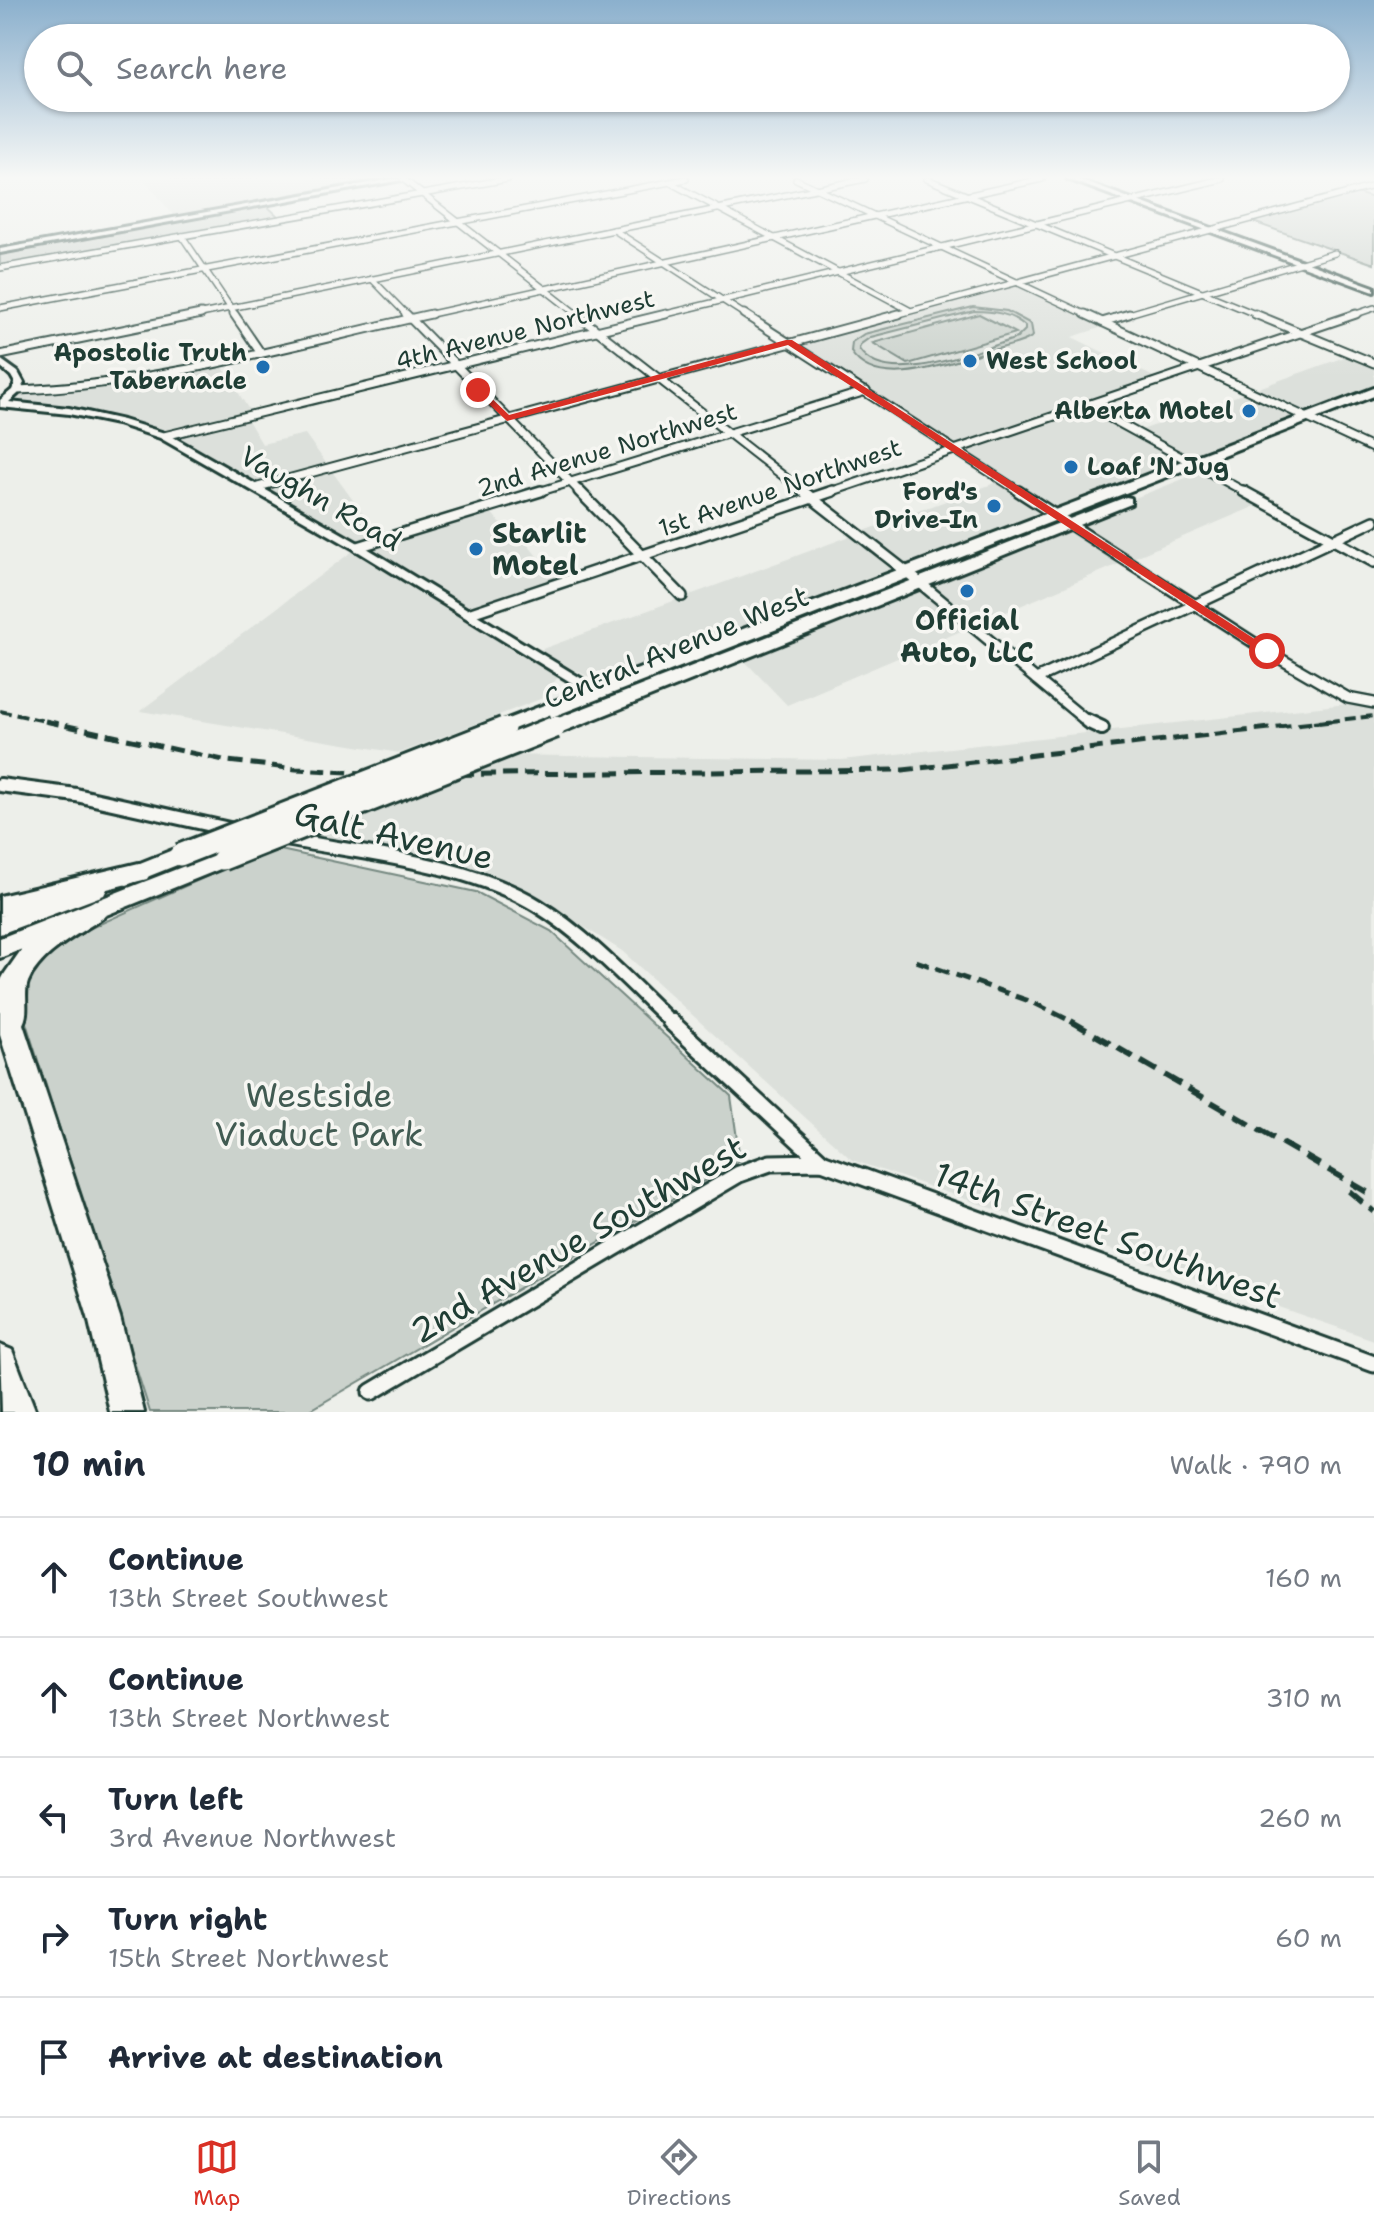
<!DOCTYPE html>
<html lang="en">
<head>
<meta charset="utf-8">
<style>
	:root { --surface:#fff; --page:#f2f2f3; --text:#1f2937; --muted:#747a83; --line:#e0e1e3; --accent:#d93025 }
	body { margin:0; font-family:"Shantell Sans",sans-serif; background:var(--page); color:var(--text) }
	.stop { position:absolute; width:24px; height:24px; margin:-18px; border:6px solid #d93025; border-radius:50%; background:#fff }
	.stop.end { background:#d93025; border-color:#fff; box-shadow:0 2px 8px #0008 }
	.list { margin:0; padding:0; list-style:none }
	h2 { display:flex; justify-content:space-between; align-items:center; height:104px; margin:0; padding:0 32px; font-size:34px }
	h2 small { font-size:26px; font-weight:400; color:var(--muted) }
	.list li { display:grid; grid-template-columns:52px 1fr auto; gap:24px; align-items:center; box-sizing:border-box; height:120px; padding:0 32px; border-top:2px solid var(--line) }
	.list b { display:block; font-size:30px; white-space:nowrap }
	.list p { margin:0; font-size:26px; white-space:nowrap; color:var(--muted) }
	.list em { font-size:26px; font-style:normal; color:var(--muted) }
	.icon { flex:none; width:44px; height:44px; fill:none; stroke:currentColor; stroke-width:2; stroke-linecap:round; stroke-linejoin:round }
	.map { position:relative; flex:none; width:1374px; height:1412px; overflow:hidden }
	.search { position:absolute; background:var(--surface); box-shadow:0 2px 6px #0004; left:24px; right:24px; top:24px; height:88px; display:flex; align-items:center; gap:20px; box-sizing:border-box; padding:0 28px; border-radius:44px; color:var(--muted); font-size:30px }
	.sheet { height:704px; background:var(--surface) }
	nav { display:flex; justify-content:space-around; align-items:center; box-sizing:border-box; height:112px; border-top:2px solid var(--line); background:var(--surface); font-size:22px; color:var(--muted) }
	nav a { display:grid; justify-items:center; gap:4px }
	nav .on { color:var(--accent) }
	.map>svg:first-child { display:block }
	.built { fill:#dce0db }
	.green { fill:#cbd2cc; stroke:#758880; stroke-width:2; fill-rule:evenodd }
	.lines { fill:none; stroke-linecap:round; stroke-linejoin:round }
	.minor-far4-casing { stroke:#1f3d34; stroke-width:8 }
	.minor-far3-casing { stroke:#1f3d34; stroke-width:11 }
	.minor-far2-casing { stroke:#1f3d34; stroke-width:14 }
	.minor-far1-casing { stroke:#1f3d34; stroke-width:18 }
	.minor-casing { stroke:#1f3d34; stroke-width:21 }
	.tertiary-casing { stroke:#1f3d34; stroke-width:6 }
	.secondary-casing { stroke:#1f3d34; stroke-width:6 }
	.trunk-casing { stroke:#1f3d34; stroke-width:6 }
	.motorway-casing { stroke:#1f3d34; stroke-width:6 }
	.minor-far4 { stroke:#f6f6f2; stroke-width:5 }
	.minor-far3 { stroke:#f6f6f2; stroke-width:7 }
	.minor-far2 { stroke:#f6f6f2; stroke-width:9 }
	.minor-far1 { stroke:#f6f6f2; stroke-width:12 }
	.minor { stroke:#f6f6f2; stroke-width:15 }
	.tertiary { fill:#f6f6f2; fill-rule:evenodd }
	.secondary { fill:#f6f6f2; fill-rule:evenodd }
	.trunk { fill:#f6f6f2; fill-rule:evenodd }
	.motorway { fill:#f6f6f2; fill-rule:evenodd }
	.rail-far2 { stroke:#1f3d34; stroke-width:4; stroke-dasharray:11 5; stroke-linecap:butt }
	.rail-far1 { stroke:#1f3d34; stroke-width:5; stroke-dasharray:14 7; stroke-linecap:butt }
	.rail { stroke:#1f3d34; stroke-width:6; stroke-dasharray:18 9; stroke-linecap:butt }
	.trunk-bridge-casing { stroke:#1f3d34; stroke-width:27; stroke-linecap:butt }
	.trunk-bridge { stroke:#f6f6f2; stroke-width:21 }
	.route { fill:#d93025 }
	.poi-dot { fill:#1f6fb2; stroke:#f6f6f2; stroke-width:3 }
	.labels { text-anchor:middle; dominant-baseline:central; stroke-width:7; stroke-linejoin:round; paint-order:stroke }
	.far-street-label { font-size:24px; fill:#1f3d34; stroke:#f6f6f2 }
	.far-poi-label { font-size:24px; font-weight:bold; fill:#1f3d34; stroke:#f6f6f2; text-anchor:end }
	.street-label { font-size:28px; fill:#1f3d34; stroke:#f6f6f2 }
	.poi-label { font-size:28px; font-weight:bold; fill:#1f3d34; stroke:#f6f6f2; text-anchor:start }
	.near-street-label { font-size:34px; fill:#1f3d34; stroke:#f6f6f2 }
	.near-park-label { font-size:34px; fill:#415b52; stroke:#f6f6f2 }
</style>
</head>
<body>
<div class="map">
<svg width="1374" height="1412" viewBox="0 0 1374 1412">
	<rect width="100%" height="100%" fill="#edefea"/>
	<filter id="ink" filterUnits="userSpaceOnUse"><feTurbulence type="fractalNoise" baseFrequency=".0125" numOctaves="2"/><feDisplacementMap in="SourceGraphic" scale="16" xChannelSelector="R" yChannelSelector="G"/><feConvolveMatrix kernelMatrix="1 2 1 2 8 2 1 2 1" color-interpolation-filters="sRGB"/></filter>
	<g filter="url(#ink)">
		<g class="built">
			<polygon points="144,179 382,179 174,216"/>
			<polygon points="1015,282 1109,325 1072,337 1160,380 1087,405 1136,432 1353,354 1374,363 1374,392 608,686 542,654 562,671 543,698 400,753 140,711 358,547 164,436 69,411 1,404 18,390 50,390 219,361 252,415 246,417 262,444 305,434 381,539 487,507 517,544 525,541 559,584 472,614 537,651 1003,480 789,342"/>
			<polygon points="1206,470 1265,502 787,705 738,654"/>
			<polygon points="1374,701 1374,1340 852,1160 622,951 511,881 307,834 501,755 842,760"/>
		</g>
		<g class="green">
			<polygon points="1356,193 1374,198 1374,264 1250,221"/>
			<polygon points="265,204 279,217 0,266 0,253"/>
			<path d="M973 307 1007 311 1031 324 1033 336C1021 345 1001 347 986 352 951 362 877 393 851 352L852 342 864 334ZM974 311C992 311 1011 313 1025 326V330L1017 338C981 349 885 391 859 349L861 344 871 337Z"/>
			<polygon points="979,314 1016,333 908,364 873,343"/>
			<polygon points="271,848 476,892 551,931 731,1096 740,1160 307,1412 150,1412 20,1004 34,968 77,934"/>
		</g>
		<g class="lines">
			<defs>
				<g id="minor-far4">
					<polyline points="403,179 579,316"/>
					<polyline points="796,179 1089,316"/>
					<polyline points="927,179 1260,316"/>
					<polyline points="671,183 909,310"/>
					<polyline points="614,230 747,316"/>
					<polyline points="182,236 236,316"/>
					<polyline points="0,268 508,179"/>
					<polyline points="372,279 408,316"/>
					<polyline points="0,308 686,179"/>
					<polyline points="191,316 865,179"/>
					<polyline points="422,316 1042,179"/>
					<polyline points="658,316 1222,179"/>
					<polyline points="892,316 1374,186"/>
					<polyline points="1122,316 1335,253"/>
					<polyline points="1350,316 1374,308"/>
				</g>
				<g id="minor-far3">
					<polyline points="234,314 260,352"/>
					<polyline points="406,314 581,493"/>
					<polyline points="576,314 805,493"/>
					<polyline points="744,314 1022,493"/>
					<polyline points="1085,314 1374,449"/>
					<polyline points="1255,314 1374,363"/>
					<polyline points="1102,322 1129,314"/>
					<polyline points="0,355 201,314"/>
					<path d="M18 390C157 385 295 344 431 314"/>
					<polyline points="1086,405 1247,493"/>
					<polyline points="164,436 666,314"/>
					<polyline points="258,487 899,314"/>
					<polyline points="535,493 866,391"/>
					<polyline points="827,493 1356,314"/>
				</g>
				<g id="minor-far2">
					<polyline points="579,491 682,596"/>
					<polyline points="803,491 908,573 1089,723"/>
					<polyline points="1018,491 1267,651 1348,698 1374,703"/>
					<polyline points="1243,491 1374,562"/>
					<polyline points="358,547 541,491"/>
					<polyline points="471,613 833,491"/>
					<polyline points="1036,679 1374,521"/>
				</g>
				<g id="minor-far1">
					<polyline points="1087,721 1102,728"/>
					<polyline points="0,785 76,795 234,830"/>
					<path d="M285 839C366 854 468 863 538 906 588 937 630 983 672 1023"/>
				</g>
				<g id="minor">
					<polyline points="670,1021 822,1162"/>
					<polyline points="371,1392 739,1174 770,1163 822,1162 1374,1364"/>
				</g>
				<polygon id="tertiary" points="1067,179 1077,179 1374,287 1374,292"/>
				<g id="secondary">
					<polygon points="391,179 407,179 0,253 0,249"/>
					<polygon points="0,359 18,372 24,383 18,394 9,402 69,408 123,420 168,434 362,545 602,691 600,694 590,694 354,549 160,438 117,424 69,414 0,407 0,400 12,390 15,383 11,376 0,366"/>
				</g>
				<g id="trunk">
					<polygon points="1374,388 1374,396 511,733 497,733 495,728 497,723"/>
					<polygon points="1126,497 1131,498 1131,504 562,732 555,733 546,727 548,722"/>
					<polygon points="180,847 187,849 190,855 187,861 127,885 120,883 116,877 120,871"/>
					<polygon points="223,851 230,853 233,859 230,865 0,958 0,938"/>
					<polygon points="96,880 104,883 107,889 104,895 0,934 0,916"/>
				</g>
				<g id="motorway">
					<polygon points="139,863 147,865 151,872 147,879 0,916 0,896"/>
					<path d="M95 900 104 903 107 910 104 917C78 935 41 952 28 982 23 995 30 1011 23 1024L120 1317 144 1412H110L88 1317 0 1035V982L5 973 26 943Z"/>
					<polygon points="0,1345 12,1350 36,1412 2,1412"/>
				</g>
			</defs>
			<use href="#minor-far4" class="minor-far4-casing"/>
			<use href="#minor-far3" class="minor-far3-casing"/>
			<use href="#minor-far2" class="minor-far2-casing"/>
			<use href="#minor-far1" class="minor-far1-casing"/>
			<use href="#minor" class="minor-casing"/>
			<use href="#tertiary" class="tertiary-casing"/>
			<use href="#secondary" class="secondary-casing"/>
			<use href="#trunk" class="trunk-casing"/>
			<use href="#motorway" class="motorway-casing"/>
			<use href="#minor-far4" class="minor-far4"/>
			<use href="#minor-far3" class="minor-far3"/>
			<use href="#minor-far2" class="minor-far2"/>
			<use href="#minor-far1" class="minor-far1"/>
			<use href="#minor" class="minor"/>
			<use href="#tertiary" class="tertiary"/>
			<use href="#secondary" class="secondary"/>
			<use href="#trunk" class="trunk"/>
			<use href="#motorway" class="motorway"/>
			<g class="rail-far2">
				<polyline points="0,711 54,723"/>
				<polyline points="1313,723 1374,716"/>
			</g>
			<g class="rail-far1">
				<polyline points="45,721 228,761 296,769 401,775 903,770 1331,721"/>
				<polyline points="916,961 1032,1002 1075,1023"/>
			</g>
			<g class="rail">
				<polyline points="1071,1021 1374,1196"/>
				<polyline points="1349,1191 1374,1212"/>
			</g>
			<defs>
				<g id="trunk-bridge">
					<polyline points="180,855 504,728"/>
					<polyline points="223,859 555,727"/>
				</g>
			</defs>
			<use href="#trunk-bridge" class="trunk-bridge-casing"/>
			<use href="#trunk-bridge" class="trunk-bridge"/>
		</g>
	</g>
	<linearGradient id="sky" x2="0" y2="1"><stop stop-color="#8bb0cd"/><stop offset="0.47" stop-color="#f7f8f6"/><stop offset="1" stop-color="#f7f8f6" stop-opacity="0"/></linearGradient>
	<rect width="1374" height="377" fill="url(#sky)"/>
	<polygon class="route" points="786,340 792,340 1273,651 1263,654 788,345 507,421 474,390 481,388 509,415"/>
	<g class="poi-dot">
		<circle cx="970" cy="361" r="8"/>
		<circle cx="263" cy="367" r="8"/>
		<circle cx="1249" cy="411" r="8"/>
		<circle cx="1071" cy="467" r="8"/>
		<circle cx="994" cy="506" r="8"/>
		<circle cx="476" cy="549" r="8"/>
		<circle cx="967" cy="591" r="8"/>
	</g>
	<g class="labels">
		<g class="far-street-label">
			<text transform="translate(525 330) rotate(-14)">4th Avenue Northwest</text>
			<text transform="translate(607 450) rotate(-17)">2nd Avenue Northwest</text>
			<text transform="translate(780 488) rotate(-19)">1st Avenue Northwest</text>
		</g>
		<g class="far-poi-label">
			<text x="247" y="353">Apostolic Truth<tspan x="247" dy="28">Tabernacle</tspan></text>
			<text x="986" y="361" text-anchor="start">West School</text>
			<text x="1233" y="411">Alberta Motel</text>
			<text x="1087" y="467" text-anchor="start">Loaf 'N Jug</text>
			<text x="978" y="492">Ford's<tspan x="978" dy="28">Drive-In</tspan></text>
		</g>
		<g class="street-label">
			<text transform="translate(321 498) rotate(30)">Vaughn Road</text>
			<text transform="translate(676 647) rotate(-22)">Central Avenue West</text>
		</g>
		<g class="poi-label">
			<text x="492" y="533">Starlit<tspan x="492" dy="32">Motel</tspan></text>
			<text x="967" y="620" text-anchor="middle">Official<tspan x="967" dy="32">Auto, LLC</tspan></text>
		</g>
		<g class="near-street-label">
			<text transform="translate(394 835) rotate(13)">Galt Avenue</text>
			<text transform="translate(1108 1235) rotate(20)">14th Street Southwest</text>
			<text transform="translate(578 1239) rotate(-30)">2nd Avenue Southwest</text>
		</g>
		<g class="near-park-label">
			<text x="319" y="1095">Westside<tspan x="319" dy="39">Viaduct Park</tspan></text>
		</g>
	</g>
</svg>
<div class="stop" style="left:1267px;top:651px"></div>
<div class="stop end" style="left:478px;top:390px"></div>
<div class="search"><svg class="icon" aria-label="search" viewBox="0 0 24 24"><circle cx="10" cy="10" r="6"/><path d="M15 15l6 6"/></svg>Search here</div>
</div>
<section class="sheet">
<h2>10 min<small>Walk · 790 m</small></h2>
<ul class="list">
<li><svg class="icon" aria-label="ahead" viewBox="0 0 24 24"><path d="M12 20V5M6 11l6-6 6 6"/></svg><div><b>Continue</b><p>13th Street Southwest</p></div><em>160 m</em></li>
<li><svg class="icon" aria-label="ahead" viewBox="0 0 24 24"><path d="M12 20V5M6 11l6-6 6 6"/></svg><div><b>Continue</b><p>13th Street Northwest</p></div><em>310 m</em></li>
<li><svg class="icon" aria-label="left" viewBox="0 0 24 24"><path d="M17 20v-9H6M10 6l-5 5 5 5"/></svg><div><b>Turn left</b><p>3rd Avenue Northwest</p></div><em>260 m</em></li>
<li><svg class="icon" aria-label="right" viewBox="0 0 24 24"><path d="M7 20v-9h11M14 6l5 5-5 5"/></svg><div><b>Turn right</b><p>15th Street Northwest</p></div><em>60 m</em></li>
<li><svg class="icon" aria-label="arrive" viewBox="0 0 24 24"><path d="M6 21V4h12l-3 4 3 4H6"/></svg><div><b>Arrive at destination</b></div></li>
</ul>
</section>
<nav>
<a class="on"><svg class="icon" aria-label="map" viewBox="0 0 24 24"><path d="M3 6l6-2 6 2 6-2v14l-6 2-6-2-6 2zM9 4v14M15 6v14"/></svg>Map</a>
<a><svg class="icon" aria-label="directions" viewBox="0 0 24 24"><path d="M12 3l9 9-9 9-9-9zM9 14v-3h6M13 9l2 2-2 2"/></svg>Directions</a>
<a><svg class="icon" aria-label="saved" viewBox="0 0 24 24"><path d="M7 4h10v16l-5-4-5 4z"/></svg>Saved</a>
</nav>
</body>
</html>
